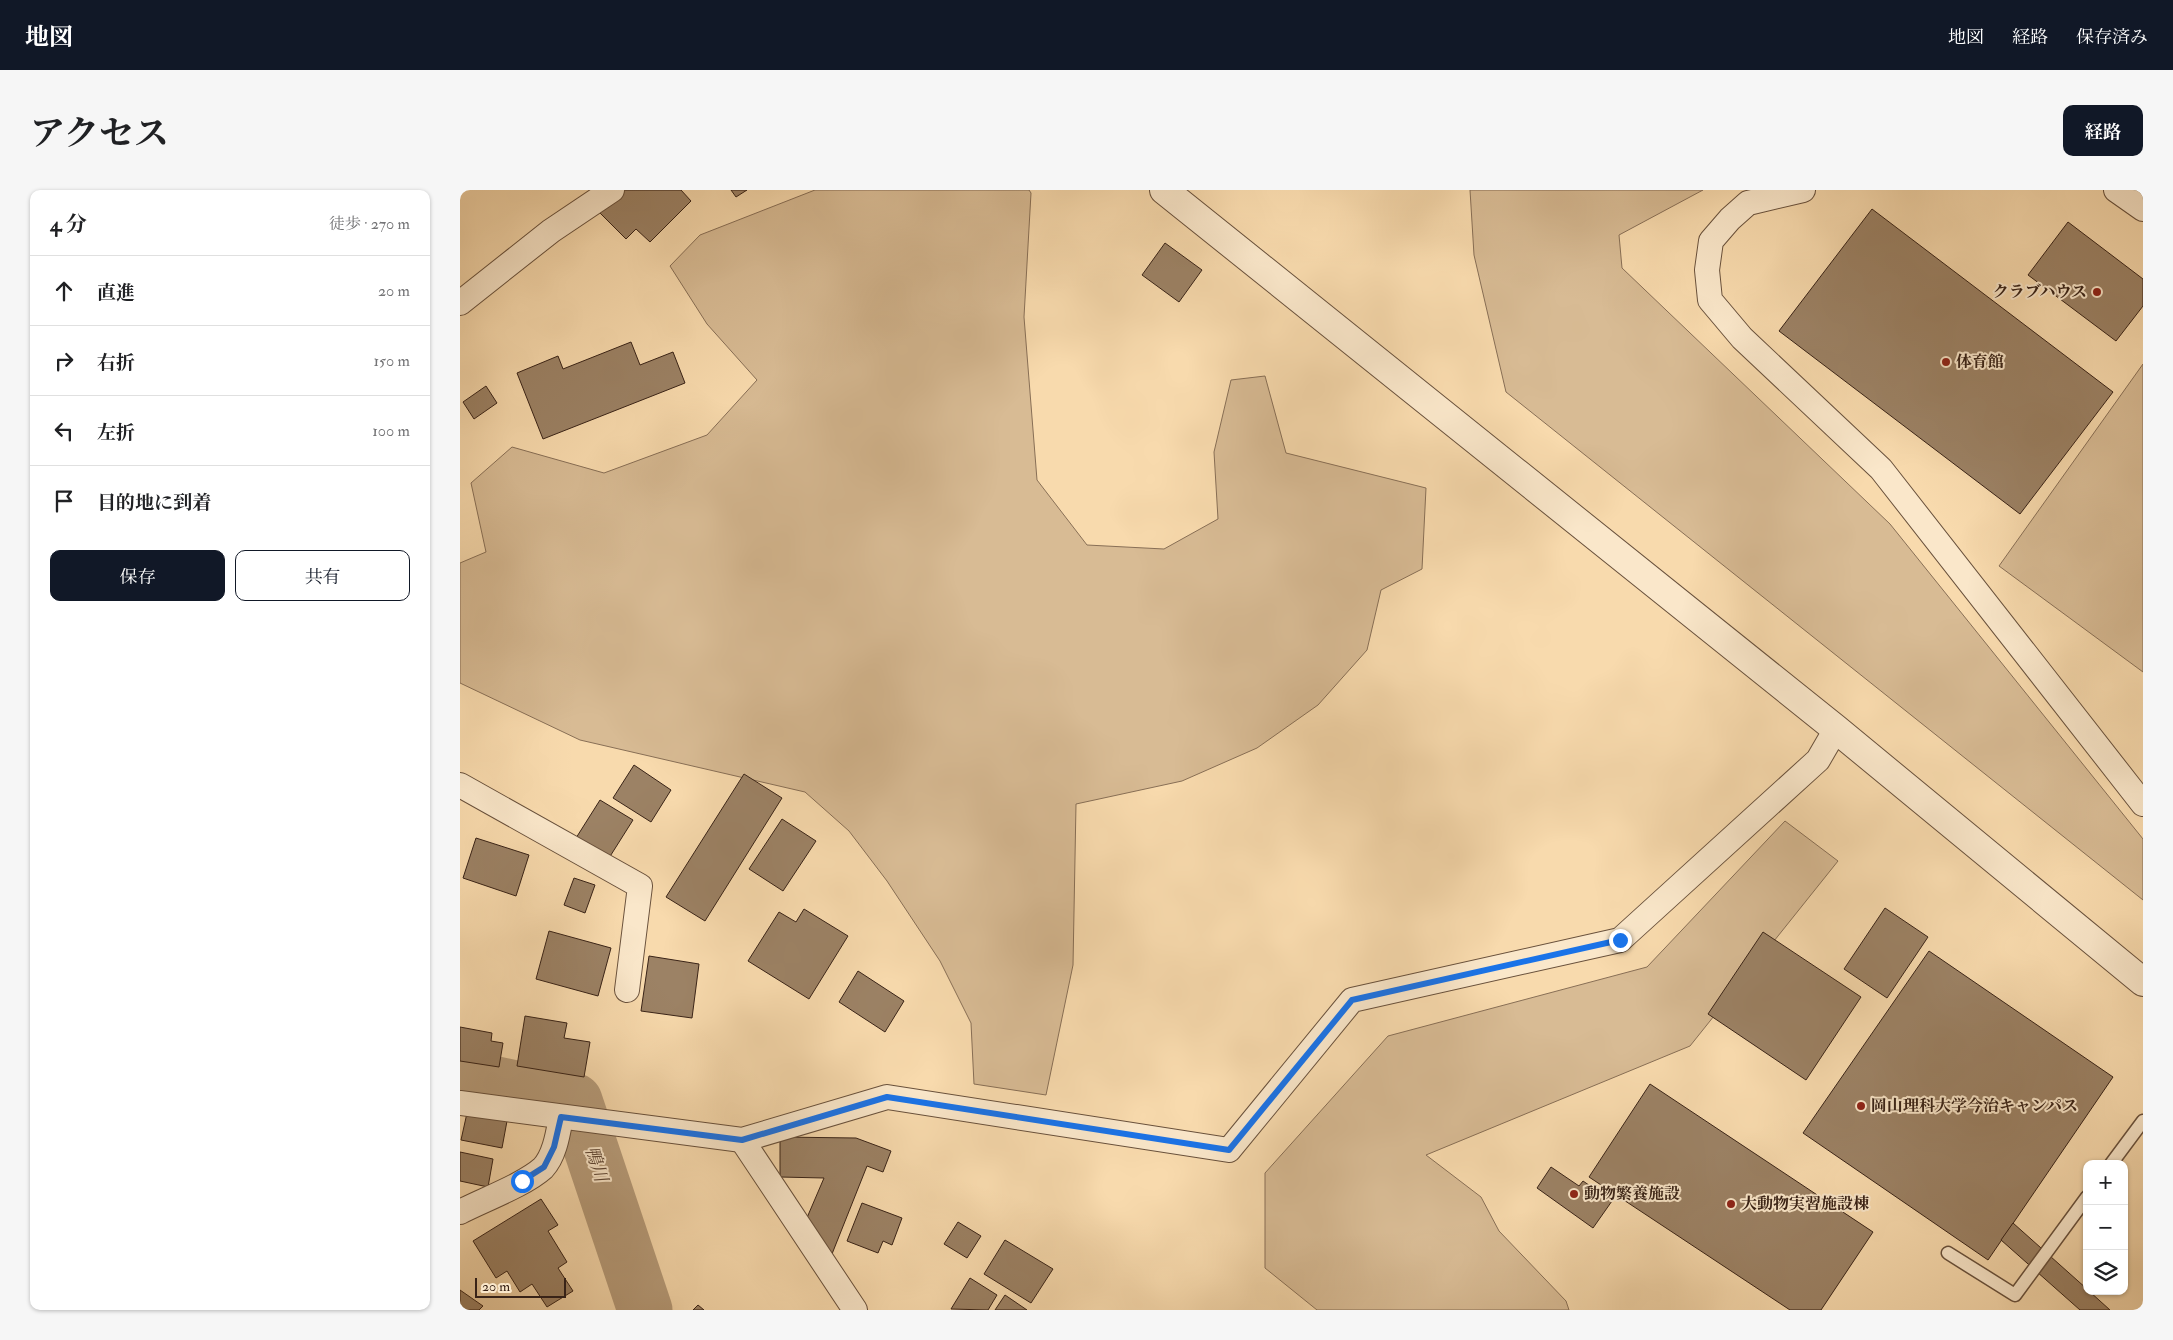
<!DOCTYPE html>
<html lang="ja">
<head>
<meta charset="utf-8">
<style>
	:root { --surface:#fff; --page:#f6f6f6; --text:#202124; --muted:#757577; --line:#e0e0e0; --accent:#111827 }
	body { margin:0; font-family:"IM FELL Double Pica","Noto Serif JP",serif; background:var(--page); color:var(--text) }
	.controls { position:absolute; right:15px; bottom:15px; display:grid; overflow:hidden; border-radius:10px; box-shadow:0 1px 4px #0004 }
	.controls button { width:45px; height:45px; display:grid; place-items:center; padding:0; border:0; border-bottom:1px solid var(--line); background:var(--surface); color:var(--text); font:25px sans-serif }
	.scale { position:absolute; left:15px; bottom:12px; width:91px; box-sizing:border-box; padding-left:5px; border:2px solid #392317; border-top:0; font-size:14px; line-height:18px; white-space:nowrap; color:#392317; -webkit-text-stroke:4px #fae7ca; paint-order:stroke }
	.stop { position:absolute; width:15px; height:15px; margin:-11px; border:4px solid #1a73e8; border-radius:50%; background:#fff }
	.stop.end { background:#1a73e8; border-color:#fff; box-shadow:0 1px 5px #0008 }
	.list { margin:0; padding:0; list-style:none }
	h2 { display:flex; justify-content:space-between; align-items:center; height:65px; margin:0; padding:0 20px; font-size:21px }
	h2 small { font-size:16px; font-weight:400; color:var(--muted) }
	.list li { display:grid; grid-template-columns:32px 1fr auto; gap:15px; align-items:center; box-sizing:border-box; height:70px; padding:0 20px; border-top:1px solid var(--line) }
	.list b { display:block; font-size:19px; white-space:nowrap }
	.list em { font-size:16px; font-style:normal; color:var(--muted) }
	.actions { display:flex; gap:10px; padding:15px 20px }
	.actions a { flex:1; padding:11px 0; border:1px solid var(--accent); border-radius:10px; text-align:center; font-size:18px; color:var(--accent) }
	.actions .main { background:var(--accent); color:#fff }
	.icon { flex:none; width:28px; height:28px; fill:none; stroke:currentColor; stroke-width:2; stroke-linecap:round; stroke-linejoin:round }
	.map { position:relative; flex:none; width:1683px; height:1120px; overflow:hidden; border-radius:10px }
	header { display:flex; align-items:center; gap:30px; box-sizing:border-box; height:70px; padding:0 25px; background:var(--accent); color:#fff }
	header strong { font-size:24px }
	nav { display:flex; gap:28px; margin-inline-start:auto; font-size:18px }
	.intro { display:flex; align-items:center; justify-content:space-between; box-sizing:border-box; height:120px; padding:0 30px }
	h1 { margin:0; font-size:35px }
	.button { padding:12px 22px; border-radius:10px; background:var(--accent); color:#fff; font-size:18px; font-weight:700 }
	main { display:flex; gap:30px; padding:0 30px }
	aside { flex:1; background:var(--surface); border-radius:10px; box-shadow:0 1px 4px #0004 }
	.map>svg:first-child { display:block }
	.green { fill:#d8bb94; stroke:#886f56 }
	.lines { fill:none; stroke-linecap:round; stroke-linejoin:round }
	.river { stroke:#b79c7a; stroke-width:55 }
	.building { fill:#9c8265; stroke:#392317 }
	.service-casing { stroke:#69513c; stroke-width:15 }
	.minor-casing { stroke:#69513c; stroke-width:26 }
	.tertiary-casing { stroke:#69513c; stroke-width:30 }
	.service { stroke:#fae7ca; stroke-width:12 }
	.minor { stroke:#fae7ca; stroke-width:24 }
	.tertiary { stroke:#fae7ca; stroke-width:28 }
	.route { stroke:#1a73e8; stroke-width:6 }
	.poi-dot { fill:#8f2418; stroke:#fae7ca; stroke-width:2 }
	.labels { text-anchor:middle; dominant-baseline:central; stroke-width:4; stroke-linejoin:round; paint-order:stroke }
	.poi-label { font-size:16px; font-weight:bold; fill:#392317; stroke:#fae7ca; text-anchor:start }
	.water-label { font-size:18px; font-style:italic; fill:#5f4735; stroke:#fae7ca }
</style>
</head>
<body>
<header>
<strong>地図</strong>
<nav><a>地図</a><a>経路</a><a>保存済み</a></nav>
</header>
<div class="intro"><h1>アクセス</h1><a class="button">経路</a></div>
<main>
<aside>
<h2>4 分<small>徒歩 · 270 m</small></h2>
<ul class="list">
<li><svg class="icon" aria-label="ahead" viewBox="0 0 24 24"><path d="M12 20V5M6 11l6-6 6 6"/></svg><div><b>直進</b></div><em>20 m</em></li>
<li><svg class="icon" aria-label="right" viewBox="0 0 24 24"><path d="M7 20v-9h11M14 6l5 5-5 5"/></svg><div><b>右折</b></div><em>150 m</em></li>
<li><svg class="icon" aria-label="left" viewBox="0 0 24 24"><path d="M17 20v-9H6M10 6l-5 5 5 5"/></svg><div><b>左折</b></div><em>100 m</em></li>
<li><svg class="icon" aria-label="arrive" viewBox="0 0 24 24"><path d="M6 21V4h12l-3 4 3 4H6"/></svg><div><b>目的地に到着</b></div></li>
</ul>
<div class="actions"><a class="main">保存</a><a>共有</a></div>
</aside>
<div class="map">
<svg width="1683" height="1120" viewBox="0 0 1683 1120">
	<rect width="100%" height="100%" fill="#f8daad"/>
	<filter id="stains"><feTurbulence type="fractalNoise" baseFrequency=".004" numOctaves="4"/><feColorMatrix values="0 0 0 0 .2 0 0 0 0 .09 0 0 0 0 .02 0 0 0 .5 -.17"/></filter>
	<radialGradient id="worn" r=".72"><stop offset=".6" stop-color="#630" stop-opacity="0"/><stop offset="1" stop-color="#630" stop-opacity=".3"/></radialGradient>
	<g class="green">
		<polygon points="355,0 569,0 571,3 564,127 577,290 627,355 704,359 758,329 754,262 771,190 805,186 826,263 966,298 962,379 921,400 907,460 858,515 797,558 722,591 616,614 613,775 586,905 514,894 511,833 480,771 427,691 389,641 345,602 120,550 0,493 0,373 26,362 11,293 52,257 144,283 247,245 297,190 247,134 210,76 240,45"/>
		<polygon points="1010,0 1243,0 1159,45 1162,78 1430,334 1683,649 1683,710 1046,202 1014,65"/>
		<polygon points="1683,174 1683,482 1539,376"/>
		<polygon points="1325,631 1378,671 1230,856 966,965 1021,1007 1039,1041 1106,1111 1109,1120 857,1120 805,1078 805,983 928,846 1187,777"/>
	</g>
	<g class="lines">
		<polyline class="river" points="0,890 18,890 115,911 185,1120"/>
	</g>
	<g class="building">
		<polygon points="159,0 221,0 231,11 190,52 176,39 166,49 138,21"/>
		<polygon points="271,0 287,0 276,7"/>
		<polygon points="1412,19 1653,202 1560,324 1319,141"/>
		<polygon points="1608,32 1683,89 1683,116 1656,151 1568,85"/>
		<polygon points="705,53 742,80 719,112 682,85"/>
		<polygon points="171,152 180,175 213,162 225,193 83,249 57,183 98,166 103,179"/>
		<polygon points="26,196 37,213 14,229 3,212"/>
		<polygon points="174,575 211,600 191,632 153,608"/>
		<polygon points="284,584 322,608 245,731 206,707"/>
		<polygon points="140,610 173,630 149,668 116,648"/>
		<polygon points="322,629 356,651 323,701 289,679"/>
		<polygon points="16,648 69,665 56,706 3,688"/>
		<polygon points="114,688 135,695 125,723 104,715"/>
		<polygon points="1425,718 1468,747 1427,808 1384,779"/>
		<polygon points="344,719 388,746 349,809 288,771 319,722 336,732"/>
		<polygon points="89,741 151,758 138,806 76,789"/>
		<polygon points="1303,742 1401,807 1346,890 1248,824"/>
		<polygon points="1469,761 1653,887 1528,1070 1343,943"/>
		<polygon points="189,766 239,774 232,828 181,821"/>
		<polygon points="398,781 444,811 425,842 379,812"/>
		<polygon points="65,826 107,833 104,848 130,852 124,887 57,876"/>
		<polygon points="0,837 32,843 31,851 43,853 39,877 0,871"/>
		<polygon points="1190,894 1413,1042 1361,1120 1330,1120 1129,987"/>
		<polygon points="7,923 47,931 42,958 1,950"/>
		<polygon points="320,947 396,948 431,961 423,982 407,976 370,1069 343,1037 364,988 320,987"/>
		<polygon points="0,962 33,969 28,997 0,991"/>
		<polygon points="1091,977 1119,996 1123,991 1152,1011 1133,1038 1077,998"/>
		<polygon points="81,1009 98,1035 88,1041 107,1072 98,1078 113,1101 87,1117 72,1094 60,1102 47,1081 36,1088 13,1051"/>
		<polygon points="402,1013 442,1028 432,1055 423,1051 418,1063 387,1051"/>
		<polygon points="498,1032 521,1046 507,1068 484,1054"/>
		<polygon points="1553,1033 1627,1099 1627,1101 1629,1101 1650,1120 1620,1120 1541,1050"/>
		<polygon points="545,1050 593,1079 571,1113 524,1084"/>
		<polygon points="510,1088 537,1105 528,1120 491,1119"/>
		<polygon points="0,1100 23,1116 19,1120 0,1120"/>
		<polygon points="545,1105 567,1120 535,1120"/>
		<polygon points="238,1115 244,1120 233,1120"/>
	</g>
	<g class="lines">
		<defs>
			<g id="service">
				<polyline points="1651,974 1683,931"/>
				<polyline points="1488,1063 1555,1105 1627,1007"/>
			</g>
			<g id="minor">
				<polyline points="1343,0 1288,13 1270,29 1251,51 1247,80 1250,110 1282,148 1421,279 1683,614"/>
				<polyline points="1656,0 1683,19"/>
				<polyline points="0,113 91,41 152,0"/>
				<polyline points="0,595 180,696 167,800"/>
				<polyline points="0,913 282,950 427,907 769,960 892,810 1160,750 1358,570 1376,539"/>
				<polyline points="282,950 395,1120"/>
				<path d="M0 1022C23 1010 64 995 83 978 95 965 98 943 101 927"/>
			</g>
			<polyline id="tertiary" points="704,0 1376,539 1683,792"/>
		</defs>
		<use href="#service" class="service-casing"/>
		<use href="#minor" class="minor-casing"/>
		<use href="#tertiary" class="tertiary-casing"/>
		<use href="#service" class="service"/>
		<use href="#minor" class="minor"/>
		<use href="#tertiary" class="tertiary"/>
	</g>
	<g class="lines">
		<polyline class="route" points="62,991 84,977 94,957 101,927 282,950 427,907 769,960 892,810 1160,750"/>
	</g>
	<g class="poi-dot">
		<circle cx="1637" cy="102" r="5"/>
		<circle cx="1486" cy="172" r="5"/>
		<circle cx="1401" cy="916" r="5"/>
		<circle cx="1114" cy="1004" r="5"/>
		<circle cx="1271" cy="1014" r="5"/>
	</g>
	<g class="labels">
		<g class="poi-label">
			<text x="1627" y="102" text-anchor="end">クラブハウス</text>
			<text x="1496" y="172">体育館</text>
			<text x="1411" y="916">岡山理科大学今治キャンパス</text>
			<text x="1124" y="1004">動物繁養施設</text>
			<text x="1281" y="1014">大動物実習施設棟</text>
		</g>
		<g class="water-label">
			<text transform="translate(136 974) rotate(72)">鴨川</text>
		</g>
	</g>
	<rect width="100%" height="100%" filter="url(#stains)"/>
	<rect width="100%" height="100%" fill="url(#worn)"/>
</svg>
<div class="controls">
<button>+</button>
<button>−</button>
<button><svg class="icon" aria-label="layers" viewBox="0 0 24 24"><path d="M12 4l9 5-9 5-9-5zM3 14l9 5 9-5"/></svg></button>
</div>
<div class="scale">20 m</div>
<div class="stop" style="left:62px;top:991px"></div>
<div class="stop end" style="left:1160px;top:750px"></div>
</div>
</main>
</body>
</html>
